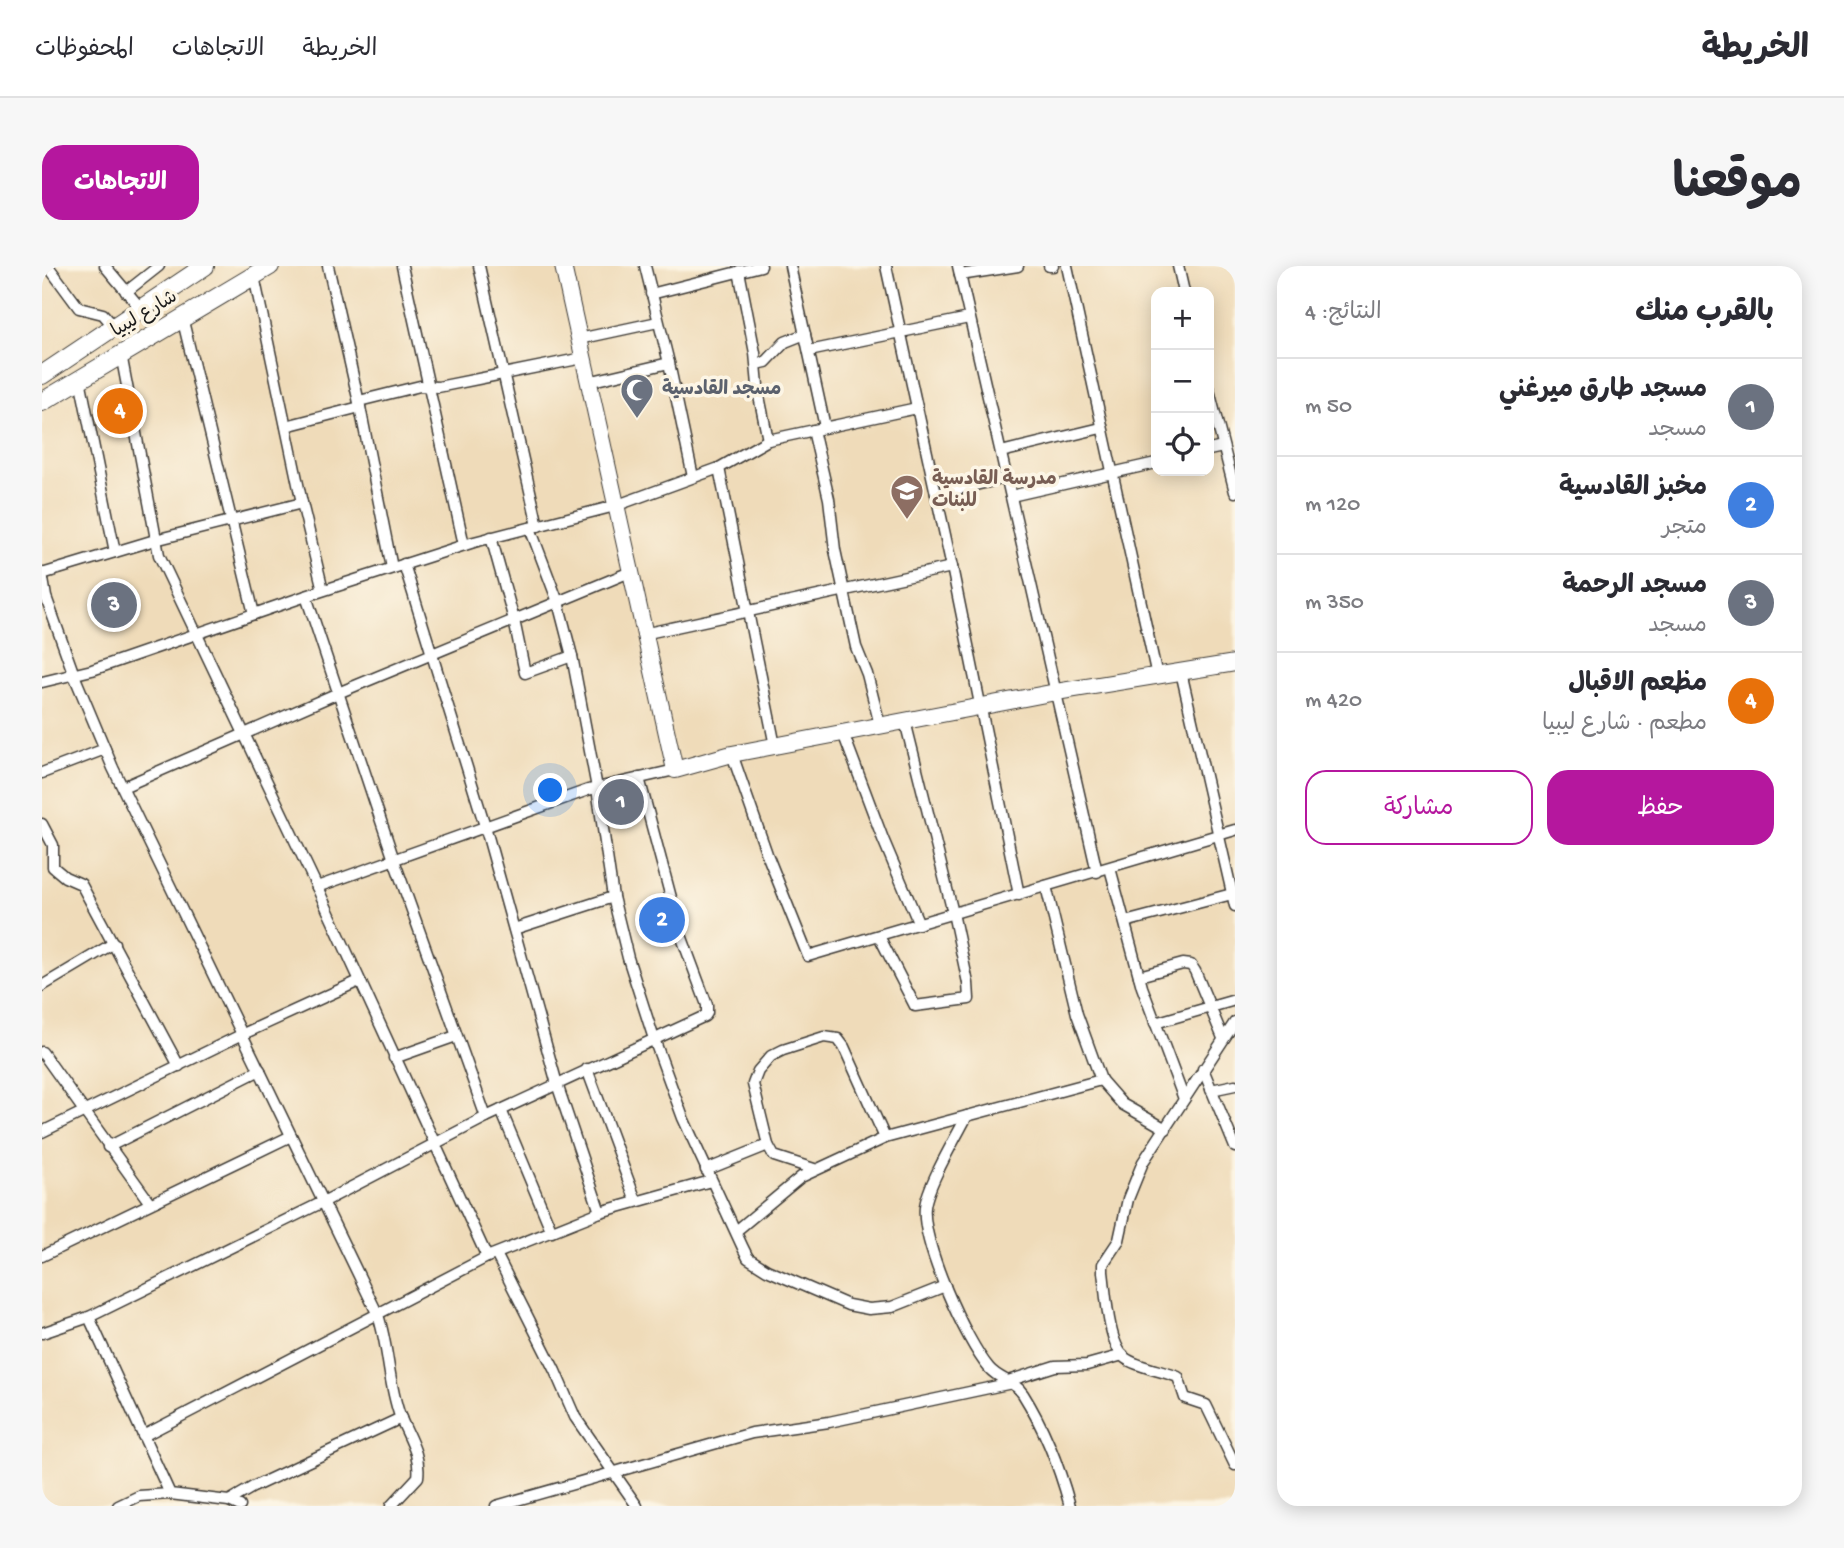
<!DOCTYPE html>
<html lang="ar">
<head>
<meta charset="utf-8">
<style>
	:root { --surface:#fff; --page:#f7f7f7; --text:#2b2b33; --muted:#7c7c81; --line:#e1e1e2; --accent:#b5179e }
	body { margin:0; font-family:"Gochi Hand","Playpen Sans Arabic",sans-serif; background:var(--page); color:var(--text); direction:rtl }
	.controls { position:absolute; right:21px; top:21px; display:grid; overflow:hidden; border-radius:14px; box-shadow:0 4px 18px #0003 }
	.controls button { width:63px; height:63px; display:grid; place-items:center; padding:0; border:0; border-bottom:2px solid var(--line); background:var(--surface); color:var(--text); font:35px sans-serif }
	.you { position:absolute; left:509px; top:525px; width:24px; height:24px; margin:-18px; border:5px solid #fff; border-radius:50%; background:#1a73e8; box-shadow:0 0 0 10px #1a73e833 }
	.badge { display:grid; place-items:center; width:46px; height:46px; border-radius:50%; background:var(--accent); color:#fff; font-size:23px; font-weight:700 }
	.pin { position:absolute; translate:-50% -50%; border:4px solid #fff; box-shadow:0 2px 7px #0006 }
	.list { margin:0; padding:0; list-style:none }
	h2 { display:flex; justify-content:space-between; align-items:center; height:91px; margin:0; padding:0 28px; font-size:30px }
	h2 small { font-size:23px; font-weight:400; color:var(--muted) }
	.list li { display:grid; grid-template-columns:46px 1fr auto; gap:21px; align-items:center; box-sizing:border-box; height:98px; padding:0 28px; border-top:2px solid var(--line) }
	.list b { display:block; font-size:26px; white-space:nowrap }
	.list p { margin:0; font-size:23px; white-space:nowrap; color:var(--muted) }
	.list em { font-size:23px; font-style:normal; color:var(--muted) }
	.actions { display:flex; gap:14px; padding:21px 28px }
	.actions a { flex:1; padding:16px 0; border:2px solid var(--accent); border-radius:21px; text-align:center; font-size:24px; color:var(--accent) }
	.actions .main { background:var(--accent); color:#fff }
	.icon { flex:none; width:38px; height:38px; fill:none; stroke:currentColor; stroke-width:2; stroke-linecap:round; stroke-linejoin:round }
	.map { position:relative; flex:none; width:1193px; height:1240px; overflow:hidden; direction:ltr; border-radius:21px }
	header { display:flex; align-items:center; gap:42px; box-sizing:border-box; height:98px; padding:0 35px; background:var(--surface); border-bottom:2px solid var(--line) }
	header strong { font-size:33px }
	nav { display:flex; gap:38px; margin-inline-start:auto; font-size:24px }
	.intro { display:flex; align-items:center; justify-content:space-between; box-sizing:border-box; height:168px; padding:0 42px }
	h1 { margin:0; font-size:49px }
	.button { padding:18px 32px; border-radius:21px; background:var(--accent); color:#fff; font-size:24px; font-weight:700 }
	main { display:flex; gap:42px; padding:0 42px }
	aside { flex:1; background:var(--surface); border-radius:21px; box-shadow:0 4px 18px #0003 }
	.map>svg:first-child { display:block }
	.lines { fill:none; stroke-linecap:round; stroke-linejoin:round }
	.street-casing { stroke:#3c3934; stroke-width:13 }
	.secondary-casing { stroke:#3c3934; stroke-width:18 }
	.primary-casing { stroke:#3c3934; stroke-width:20 }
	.street { stroke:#fff; stroke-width:10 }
	.secondary { stroke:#fff; stroke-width:16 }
	.primary { stroke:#fff; stroke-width:18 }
	.labels { text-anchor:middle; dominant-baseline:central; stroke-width:7; stroke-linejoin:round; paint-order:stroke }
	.street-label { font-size:19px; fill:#1c1c1c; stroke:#fcf5e5 }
	.worship-label { font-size:19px; font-weight:bold; fill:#5b616d; stroke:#fcf5e5; text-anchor:start }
	.education-label { font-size:19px; font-weight:bold; fill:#785e54; stroke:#fcf5e5; text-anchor:start }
</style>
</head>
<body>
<header>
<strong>الخريطة</strong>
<nav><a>الخريطة</a><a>الاتجاهات</a><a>المحفوظات</a></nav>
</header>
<div class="intro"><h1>موقعنا</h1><a class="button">الاتجاهات</a></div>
<main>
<aside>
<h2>بالقرب منك<small>النتائج: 4</small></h2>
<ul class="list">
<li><span class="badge" style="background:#6b7280">1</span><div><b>مسجد طارق ميرغني</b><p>مسجد</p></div><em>50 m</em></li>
<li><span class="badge" style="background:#3f7fe0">2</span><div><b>مخبز القادسية</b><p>متجر</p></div><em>120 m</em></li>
<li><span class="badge" style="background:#6b7280">3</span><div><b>مسجد الرحمة</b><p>مسجد</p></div><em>350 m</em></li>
<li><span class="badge" style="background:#e8710a">4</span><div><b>مظعم الاقبال</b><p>مطعم · شارع ليبيا</p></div><em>420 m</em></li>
</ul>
<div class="actions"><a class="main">حفظ</a><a>مشاركة</a></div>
</aside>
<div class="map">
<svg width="1193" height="1240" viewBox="0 0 1193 1240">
	<rect width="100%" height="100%" fill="#fcf5e5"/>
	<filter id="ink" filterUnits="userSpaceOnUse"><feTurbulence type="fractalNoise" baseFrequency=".0143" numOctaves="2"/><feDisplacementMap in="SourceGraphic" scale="14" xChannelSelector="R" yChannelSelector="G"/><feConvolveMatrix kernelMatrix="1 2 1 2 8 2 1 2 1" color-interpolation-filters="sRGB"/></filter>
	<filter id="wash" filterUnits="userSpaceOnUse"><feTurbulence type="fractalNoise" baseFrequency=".00686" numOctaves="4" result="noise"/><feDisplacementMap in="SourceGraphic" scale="28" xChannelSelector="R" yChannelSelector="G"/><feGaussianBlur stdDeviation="1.57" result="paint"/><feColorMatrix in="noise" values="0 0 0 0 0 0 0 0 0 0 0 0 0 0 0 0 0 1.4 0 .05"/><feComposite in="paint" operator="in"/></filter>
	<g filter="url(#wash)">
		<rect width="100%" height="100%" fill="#efdbb9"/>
	</g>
	<g filter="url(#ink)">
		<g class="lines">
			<defs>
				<g id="street">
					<polyline points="6,0 37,42 61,48 73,62"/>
					<polyline points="63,0 100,44"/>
					<polyline points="286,0 318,141 350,302"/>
					<polyline points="360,0 422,279"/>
					<polyline points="437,0 496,260"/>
					<polyline points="603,0 627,97 651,211"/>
					<polyline points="748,0 783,161"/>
					<polyline points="844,0 910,301 977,629"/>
					<polyline points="916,0 1055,606"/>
					<polyline points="1007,0 1011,0"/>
					<polyline points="1025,0 1115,410"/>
					<polyline points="1136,0 1142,26"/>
					<polyline points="697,5 713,87 717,130 726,174"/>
					<polyline points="918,9 976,0"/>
					<polyline points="212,10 260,237 281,324"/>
					<polyline points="84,26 117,0"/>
					<polyline points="609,28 719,0"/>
					<polyline points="140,51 212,348"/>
					<polyline points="537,73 616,56"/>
					<polyline points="767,85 927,52"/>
					<polyline points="79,88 117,289 275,621 445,991"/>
					<polyline points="715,98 724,96 743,76 763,68"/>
					<polyline points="38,113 73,286"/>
					<polyline points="546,116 627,97"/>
					<polyline points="1167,124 1193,226"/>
					<polyline points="317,135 378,120 396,121 541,92"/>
					<polyline points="244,160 318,141"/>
					<polyline points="771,164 787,233 793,284 814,381 825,408 838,459"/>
					<polyline points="1167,184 1181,181"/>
					<polyline points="959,186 1059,162"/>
					<polyline points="677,202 733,480"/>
					<polyline points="894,228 964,212"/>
					<polyline points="969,230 1114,197"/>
					<polyline points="488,262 516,336 530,390 555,522 571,631 586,692 612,773 641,852 701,982 706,992 725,1004 806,1039 827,1043 850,1041 903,1020"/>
					<polyline points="449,271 472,354 483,407 530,390"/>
					<polyline points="362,298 443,560 515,818 558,946"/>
					<path d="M0 307 4 331 32 409 71 502 336 1049C347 1082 346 1117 358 1150 366 1171 379 1188 376 1211L349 1240"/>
					<polyline points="0,308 113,274 260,237"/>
					<polyline points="264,330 352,594 444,851"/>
					<polyline points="601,368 910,301"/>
					<polyline points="1139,406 1193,640"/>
					<polyline points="0,416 50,404 264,330 432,276 573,240 677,202 726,174 875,142"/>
					<polyline points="801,467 841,573 877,658"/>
					<polyline points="690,488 725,588 766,690 1193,564"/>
					<polyline points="0,507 63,483"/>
					<polyline points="81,521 296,427 588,306"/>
					<polyline points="0,558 11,579 11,601 23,611 39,618 137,800"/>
					<polyline points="1068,602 1100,721 1142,833"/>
					<polyline points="1004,620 1035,748 1059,814 1080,838 1124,863"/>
					<polyline points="275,621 546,524 633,504"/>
					<polyline points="1083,656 1190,628"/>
					<polyline points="472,663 571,631"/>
					<polyline points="837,670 873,740 927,733 926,717 911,647 863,455"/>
					<polyline points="1097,710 1141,698 1149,699 1153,705 1181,772"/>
					<polyline points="0,720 72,677"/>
					<path d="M1193 756 1101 896 1086 933 1077 974 1061 998V1006C1064 1028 1066 1077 1083 1092 1095 1101 1121 1105 1136 1111L1143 1132 1164 1139 1193 1199"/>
					<polyline points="1113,757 1193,734"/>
					<polyline points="0,786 108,937"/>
					<polyline points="352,792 414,770"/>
					<polyline points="545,803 594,935"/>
					<polyline points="1161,803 1193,881"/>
					<polyline points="1169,824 1193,819"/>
					<polyline points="459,844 510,966"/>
					<path d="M925 850C914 871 885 920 883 941 879 977 924 1075 947 1102 957 1114 973 1115 981 1128 1003 1163 1017 1200 1028 1240"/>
					<polyline points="0,866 201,768 317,715"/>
					<polyline points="66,881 218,804"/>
					<polyline points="772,903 732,890 726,879 711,818 716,805 729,790 741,784 782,771 796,773 802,781 843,872"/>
					<polyline points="664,904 726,879"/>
					<polyline points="694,965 759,911 843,872 1059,814"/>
					<polyline points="454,988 513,1105 533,1151 595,1240"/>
					<polyline points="0,990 249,870"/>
					<polyline points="47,1051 128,1228 187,1235 198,1240"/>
					<polyline points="0,1067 47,1051 281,936 444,851 663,750 665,747 665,739 639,669 597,512"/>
					<polyline points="966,1115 1013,1100 1045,1099 1081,1089"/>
					<polyline points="101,1170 445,991 558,946 669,915"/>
					<polyline points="187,1235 211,1221 359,1152"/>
					<polyline points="76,1240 97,1230 128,1228"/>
					<polyline points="454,1240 710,1167 787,1156 970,1117"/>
				</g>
				<polyline id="secondary" points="521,0 633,504 690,488 1014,426 1193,397"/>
				<g id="primary">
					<polyline points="0,109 163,0"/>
					<polyline points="0,136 228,0"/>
				</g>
			</defs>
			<use href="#street" class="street-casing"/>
			<use href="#secondary" class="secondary-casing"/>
			<use href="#primary" class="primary-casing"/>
			<use href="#street" class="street"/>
			<use href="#secondary" class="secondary"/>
			<use href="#primary" class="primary"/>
		</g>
	</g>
	<defs>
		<symbol id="mosque-pin" viewBox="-11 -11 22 30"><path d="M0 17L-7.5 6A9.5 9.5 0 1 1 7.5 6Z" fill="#6b7280" stroke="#fcf5e5"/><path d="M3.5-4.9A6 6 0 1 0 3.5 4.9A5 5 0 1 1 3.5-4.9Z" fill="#fff"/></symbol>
		<symbol id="school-pin" viewBox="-11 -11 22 30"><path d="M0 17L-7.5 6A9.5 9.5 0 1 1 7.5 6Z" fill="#8d6e63" stroke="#fcf5e5"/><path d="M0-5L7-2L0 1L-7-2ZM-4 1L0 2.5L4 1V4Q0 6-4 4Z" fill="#fff"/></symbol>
	</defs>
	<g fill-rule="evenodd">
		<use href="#mosque-pin" x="576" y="105" width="38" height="52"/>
		<use href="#school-pin" x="846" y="206" width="38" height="52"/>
	</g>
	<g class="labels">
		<g class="street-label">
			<text transform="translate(103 49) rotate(-31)">شارع ليبيا</text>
		</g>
		<g class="worship-label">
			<text x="620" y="124">مسجد القادسية</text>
		</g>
		<g class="education-label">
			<text x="890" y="214">مدرسة القادسية<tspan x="890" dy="22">للبنات</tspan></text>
		</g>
	</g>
</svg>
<div class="controls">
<button>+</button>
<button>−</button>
<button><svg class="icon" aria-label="locate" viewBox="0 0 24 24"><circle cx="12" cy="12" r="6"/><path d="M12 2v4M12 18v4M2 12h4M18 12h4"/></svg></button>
</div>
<div class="you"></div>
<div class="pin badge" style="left:579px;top:536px;background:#6b7280">1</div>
<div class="pin badge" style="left:620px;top:654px;background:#3f7fe0">2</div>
<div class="pin badge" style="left:72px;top:339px;background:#6b7280">3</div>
<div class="pin badge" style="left:78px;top:145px;background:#e8710a">4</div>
</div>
</main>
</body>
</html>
